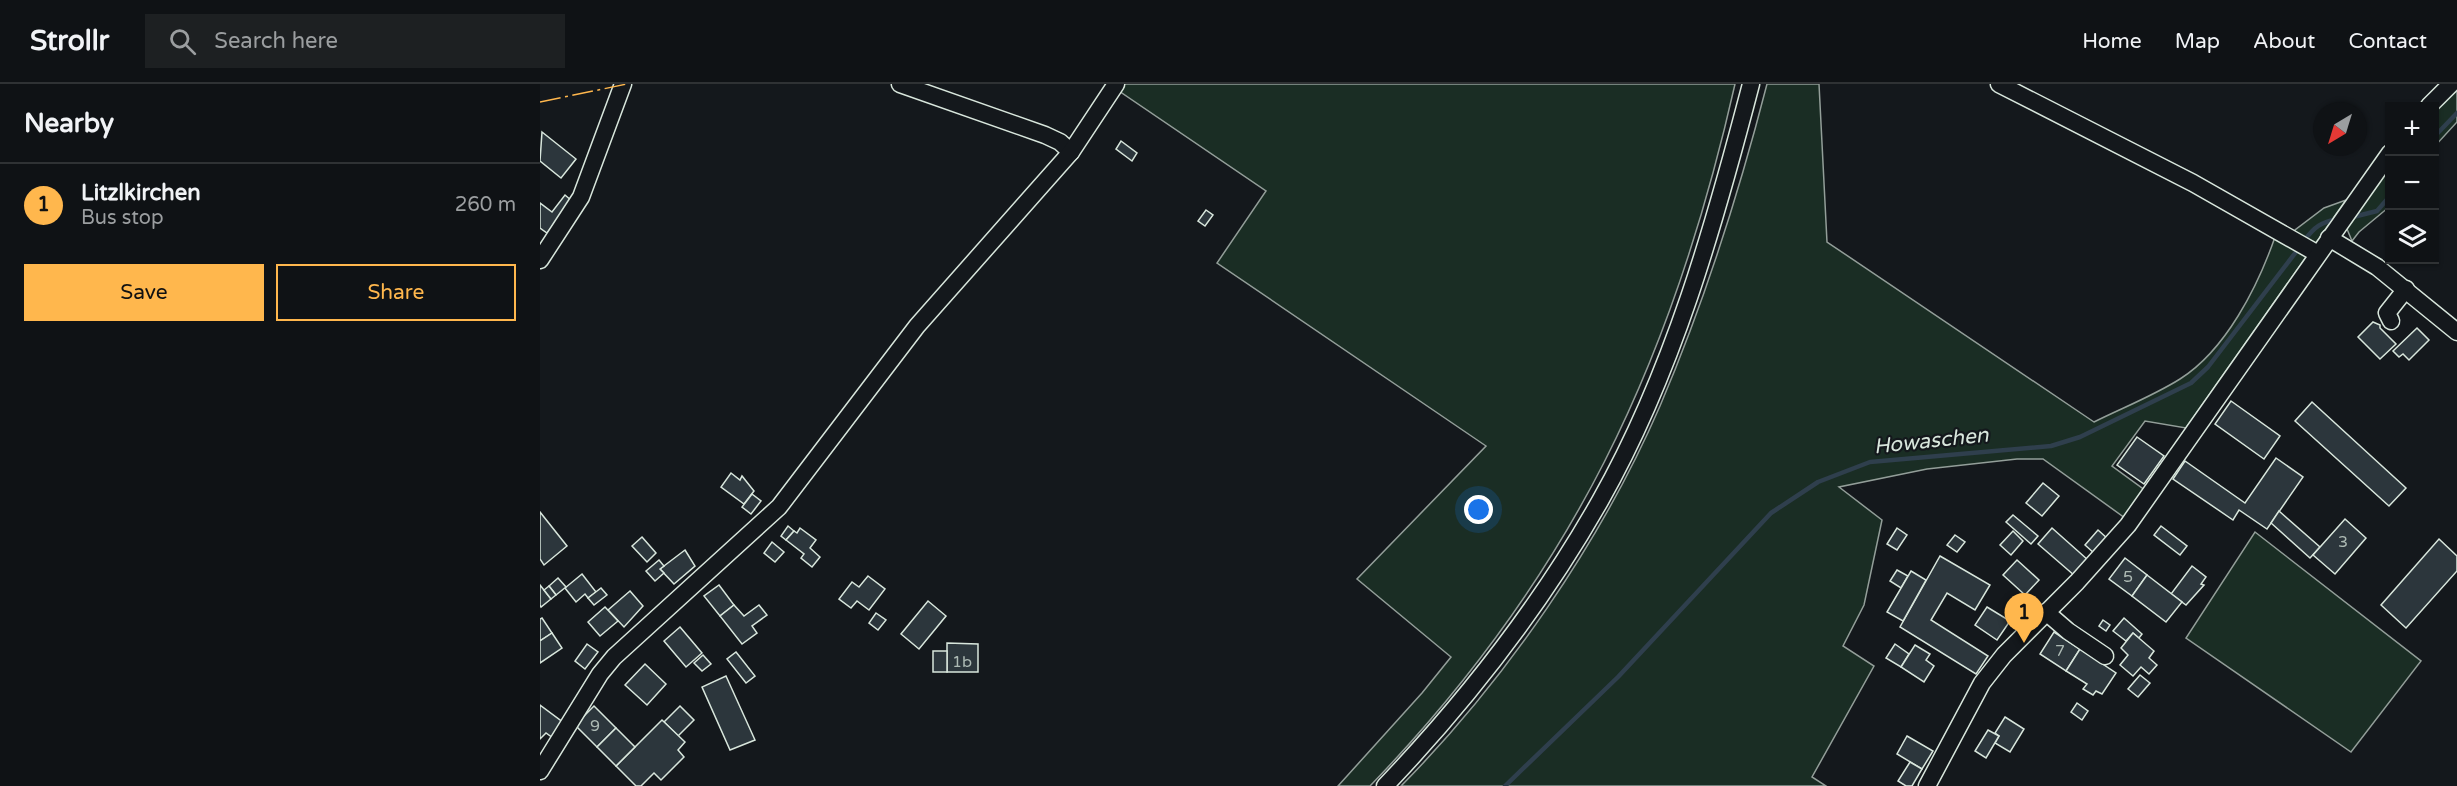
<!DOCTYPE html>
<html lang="en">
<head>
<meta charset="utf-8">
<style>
	:root { --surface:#0f1215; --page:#1d2022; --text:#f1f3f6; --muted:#9b9ea0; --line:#2f3234; --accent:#ffb74d }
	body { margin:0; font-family:"Varela Round",sans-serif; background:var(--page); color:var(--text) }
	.controls { position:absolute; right:18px; top:18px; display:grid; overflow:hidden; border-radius:0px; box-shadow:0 2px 4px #0004 }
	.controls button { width:54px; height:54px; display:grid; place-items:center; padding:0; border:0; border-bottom:2px solid var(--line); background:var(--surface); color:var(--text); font:30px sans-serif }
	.compass { position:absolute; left:1773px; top:18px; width:54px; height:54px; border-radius:50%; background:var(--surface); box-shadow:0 2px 4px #0004; rotate:218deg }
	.you { position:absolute; left:939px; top:426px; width:21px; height:21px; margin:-15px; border:4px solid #fff; border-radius:50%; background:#1a73e8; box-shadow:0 0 0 9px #1a73e833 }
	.badge { display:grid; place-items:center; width:39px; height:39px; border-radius:50%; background:var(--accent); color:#111; font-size:20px; font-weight:700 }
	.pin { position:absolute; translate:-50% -50px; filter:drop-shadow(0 2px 3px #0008) }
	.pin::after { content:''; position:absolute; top:32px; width:21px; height:18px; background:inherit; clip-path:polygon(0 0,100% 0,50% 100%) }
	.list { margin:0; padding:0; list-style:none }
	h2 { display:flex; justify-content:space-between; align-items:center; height:78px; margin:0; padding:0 24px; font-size:26px }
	h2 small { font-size:20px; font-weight:400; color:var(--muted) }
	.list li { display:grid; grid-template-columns:39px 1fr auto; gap:18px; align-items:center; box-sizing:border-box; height:84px; padding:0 24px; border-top:2px solid var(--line) }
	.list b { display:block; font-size:22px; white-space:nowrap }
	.list p { margin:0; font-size:20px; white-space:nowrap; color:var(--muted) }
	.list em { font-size:20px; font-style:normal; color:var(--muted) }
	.actions { display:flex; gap:12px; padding:18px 24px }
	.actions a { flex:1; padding:14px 0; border:2px solid var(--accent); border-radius:0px; text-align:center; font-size:21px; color:var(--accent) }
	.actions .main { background:var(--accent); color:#111 }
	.icon { flex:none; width:33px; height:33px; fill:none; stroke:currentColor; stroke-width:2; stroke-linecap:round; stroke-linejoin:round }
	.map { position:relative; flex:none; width:1917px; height:702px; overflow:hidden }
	header { display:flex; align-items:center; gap:36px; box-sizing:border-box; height:84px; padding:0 30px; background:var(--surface); border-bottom:2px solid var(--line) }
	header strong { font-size:28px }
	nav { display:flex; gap:33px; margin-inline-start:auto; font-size:21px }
	.search { width:420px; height:54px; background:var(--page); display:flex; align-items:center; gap:15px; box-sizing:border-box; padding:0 21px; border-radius:0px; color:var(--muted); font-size:22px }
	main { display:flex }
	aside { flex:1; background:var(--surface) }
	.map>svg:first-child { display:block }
	.green { fill:#1a2d24; stroke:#939e99; stroke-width:1.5 }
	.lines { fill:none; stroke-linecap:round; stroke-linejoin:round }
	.stream { stroke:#2f3f4d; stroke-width:4.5 }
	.building { fill:#2c363c; stroke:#d8e6dc; stroke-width:1.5 }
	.minor-casing { stroke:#d8e6dc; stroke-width:19 }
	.minor { stroke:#14181c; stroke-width:16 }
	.power { stroke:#ffb74d; stroke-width:1.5; stroke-dasharray:21 4.5 3 4.5; stroke-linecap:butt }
	.labels { text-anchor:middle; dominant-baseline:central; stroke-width:4.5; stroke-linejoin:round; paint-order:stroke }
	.number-label { font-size:16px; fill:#adbab4 }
	.water-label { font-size:21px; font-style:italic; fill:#d8e6dc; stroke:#14181c }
</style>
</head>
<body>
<header>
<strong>Strollr</strong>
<div class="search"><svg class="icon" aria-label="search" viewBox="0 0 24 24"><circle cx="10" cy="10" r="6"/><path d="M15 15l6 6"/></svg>Search here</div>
<nav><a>Home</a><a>Map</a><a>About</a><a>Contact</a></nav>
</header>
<main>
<aside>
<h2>Nearby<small></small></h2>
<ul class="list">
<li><span class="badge">1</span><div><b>Litzlkirchen</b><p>Bus stop</p></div><em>260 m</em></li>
</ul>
<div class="actions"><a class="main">Save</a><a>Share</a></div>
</aside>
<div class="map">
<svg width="1917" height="702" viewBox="0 0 1917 702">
	<rect width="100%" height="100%" fill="#14181c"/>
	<g class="green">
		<path d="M583 0H1195C1132 280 1031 494 830 702H798L882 609 911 573 817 495 946 362 677 179 726 107 579 7Z"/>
		<path d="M1227 0H1279L1287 158 1554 338C1582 324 1613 312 1640 295 1686 266 1718 202 1735 153L1752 160 1755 146 1784 124 1806 116 1646 344 1605 337 1572 382 1606 407 1585 434 1503 375H1477L1387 385 1299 403 1342 436 1324 521 1303 562 1334 582 1272 693 1286 702H861C965 597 1061 458 1120 322 1164 219 1199 109 1227 0Z"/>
		<polygon points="1917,3 1917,38 1895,62 1894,27"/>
		<polygon points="1849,81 1849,123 1819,148 1812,157 1807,145 1809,138"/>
		<polygon points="1715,448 1881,577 1811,668 1646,554"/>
	</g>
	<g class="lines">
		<g class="stream">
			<polyline points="1894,53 1917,29"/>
			<polyline points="1809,134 1837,127 1850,112"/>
			<path d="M1764 157C1774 143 1781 138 1798 135"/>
			<polyline points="965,702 1078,593 1231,429 1278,398 1330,378 1511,362 1540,353 1651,299 1668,283 1759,164"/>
		</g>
	</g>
	<g class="building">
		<polygon points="2,48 36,75 21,94 0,77"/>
		<polygon points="581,57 597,69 592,77 576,65"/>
		<polygon points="25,111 32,117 7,149 0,144 0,119 12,128"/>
		<polygon points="666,126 673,131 665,142 658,137"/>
		<polygon points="1833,238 1840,241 1840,244 1856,260 1840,275 1818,253"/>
		<polygon points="1877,244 1889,256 1869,276 1863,270 1859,273 1853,267"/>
		<polygon points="1691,317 1740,352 1724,375 1675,340"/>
		<polygon points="1772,318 1866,404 1849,422 1755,337"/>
		<polygon points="1597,353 1624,372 1604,400 1577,381"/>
		<polygon points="1736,374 1763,393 1727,445 1699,426 1693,436 1633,395 1645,377 1705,419"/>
		<polygon points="191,389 200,396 202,392 214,407 204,420 181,403"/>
		<polygon points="1503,399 1519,412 1502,432 1486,419"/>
		<polygon points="212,410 221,417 211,430 202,423"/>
		<polygon points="1739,427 1780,463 1770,474 1731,439"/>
		<polygon points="0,428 27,462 4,481 0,475"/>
		<polygon points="1473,431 1498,452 1491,460 1466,438"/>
		<polygon points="1805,435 1826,454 1795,490 1773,471"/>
		<polygon points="248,442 254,447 246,456 241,452"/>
		<polygon points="1621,442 1647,462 1640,471 1614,451"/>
		<polygon points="260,444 276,456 270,464 280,473 272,483 261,474 264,470 246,456 254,447 257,449"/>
		<polygon points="1357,444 1367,451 1357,466 1347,460"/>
		<polygon points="1512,444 1548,476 1535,492 1498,460"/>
		<polygon points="1558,446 1568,455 1555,470 1545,461"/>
		<polygon points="1473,447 1483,457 1471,471 1460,461"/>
		<polygon points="1415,451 1425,458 1417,468 1407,461"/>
		<polygon points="102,453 116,469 107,478 92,462"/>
		<polygon points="1899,455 1917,472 1917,487 1866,544 1841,521"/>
		<polygon points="232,458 244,468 235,478 224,469"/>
		<polygon points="145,466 155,482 134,500 120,485"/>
		<polygon points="1400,472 1450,501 1435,526 1407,509 1391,536 1448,572 1436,590 1360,543"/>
		<polygon points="1585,474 1607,491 1592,512 1569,495"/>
		<polygon points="119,476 124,482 120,485 124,489 115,497 106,487"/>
		<polygon points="1477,476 1499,496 1485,511 1463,491"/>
		<polygon points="1652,482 1666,493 1661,500 1664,501 1646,521 1631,510"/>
		<polygon points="1357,486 1368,492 1361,504 1350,497"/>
		<polygon points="1371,487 1386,496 1363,537 1347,528"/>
		<polygon points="42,490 56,508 48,514 45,510 36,518 25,504"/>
		<polygon points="1607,491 1642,518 1626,538 1592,512"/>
		<polygon points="328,492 345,505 329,526 317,517 311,524 299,515 312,498 319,503"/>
		<polygon points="18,494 26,503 16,511 9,502"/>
		<polygon points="0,501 11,515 1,523 0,521"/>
		<polygon points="179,501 194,521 180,532 164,512"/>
		<polygon points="9,502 16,511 11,515 4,506"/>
		<polygon points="61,504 67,511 54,521 48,514"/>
		<polygon points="90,507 103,522 84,543 68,526"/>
		<polygon points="388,517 406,532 379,565 361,550"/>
		<polygon points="194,521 204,532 219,521 227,531 212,542 217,549 202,560 180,532"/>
		<polygon points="65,523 78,537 60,552 48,538"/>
		<polygon points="1447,523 1470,537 1457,556 1435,541"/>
		<polygon points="336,529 346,536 338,546 329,539"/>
		<polygon points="2,534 12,549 0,557 0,535"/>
		<polygon points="1584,534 1602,550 1599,554 1593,549 1586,557 1573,547"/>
		<polygon points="1563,536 1570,541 1566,547 1559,542"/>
		<polygon points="140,543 162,569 146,583 124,557"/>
		<polygon points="1514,548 1540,565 1526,587 1500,570"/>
		<polygon points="12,549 22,564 0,579 0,557"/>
		<polygon points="1593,549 1614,567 1609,574 1617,581 1609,590 1601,583 1593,592 1580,581 1588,571 1581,564"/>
		<polygon points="407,559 438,560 438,588 407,588"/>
		<polygon points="47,560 58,568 45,585 35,577"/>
		<polygon points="1355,560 1369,570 1361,583 1346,574"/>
		<polygon points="1375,561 1390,570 1386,576 1394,582 1384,598 1361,583"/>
		<polygon points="1540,565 1576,589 1562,610 1556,607 1553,611 1543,605 1547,600 1526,587"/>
		<rect x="393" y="567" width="14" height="21"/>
		<polygon points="196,568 215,592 206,599 187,575"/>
		<polygon points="163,571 171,580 162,587 154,579"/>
		<polygon points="105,580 126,600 107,621 85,601"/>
		<polygon points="1600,591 1610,599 1598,613 1588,605"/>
		<polygon points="186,592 215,656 190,666 162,603"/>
		<polygon points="1537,619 1548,627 1542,636 1531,628"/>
		<polygon points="0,621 24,639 13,654 6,649 0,655"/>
		<polygon points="54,622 76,644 57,663 35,641"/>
		<polygon points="140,622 154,636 138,652 124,638"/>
		<polygon points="1465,633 1484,645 1470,668 1455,659 1459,652 1455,649"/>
		<polygon points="122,636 145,658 138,666 144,673 121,696 114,689 101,702 96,702 76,682"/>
		<polygon points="76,644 95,663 76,682 57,663"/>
		<polygon points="1448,646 1459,652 1446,674 1435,667"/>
		<polygon points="1367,652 1393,667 1382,685 1357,670"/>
		<polygon points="1370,678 1382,685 1372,702 1366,702 1358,697"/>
	</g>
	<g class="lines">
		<defs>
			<g id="minor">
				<polyline points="360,0 505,51 520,58 531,68"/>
				<polyline points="1459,0 1653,99 1778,170"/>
				<polyline points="1889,22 1911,0"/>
				<polyline points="1789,154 1837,183 1917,248"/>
				<polyline points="0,176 41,113 83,0"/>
				<polyline points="1851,237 1847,229 1866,205"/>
				<polyline points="1506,528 1528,547 1565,572"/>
				<polyline points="0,687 60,590 74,573 239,423 377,242 531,68 576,0"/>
				<path d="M845 702C927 616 1001 521 1060 417 1133 288 1174 142 1211 0"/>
				<polyline points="1387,702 1442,599 1464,571 1537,498 1588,441 1850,69"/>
			</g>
		</defs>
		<use href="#minor" class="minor-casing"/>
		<use href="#minor" class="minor"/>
		<polyline class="power" points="0,18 87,0"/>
	</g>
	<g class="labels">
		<g class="number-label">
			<text x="1803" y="458">3</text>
			<text x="1588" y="493">5</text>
			<text x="1520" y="567">7</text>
			<text x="422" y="578">1b</text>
			<text x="55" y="642">9</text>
		</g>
		<g class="water-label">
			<text transform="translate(1391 357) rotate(-6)">Howaschen</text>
		</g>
	</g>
</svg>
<div class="controls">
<button>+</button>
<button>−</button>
<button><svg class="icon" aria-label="layers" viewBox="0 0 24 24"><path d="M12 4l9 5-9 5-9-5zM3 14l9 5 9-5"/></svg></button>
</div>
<svg class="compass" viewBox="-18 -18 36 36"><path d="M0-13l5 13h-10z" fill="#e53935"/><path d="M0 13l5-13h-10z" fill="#9b9ea0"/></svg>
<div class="you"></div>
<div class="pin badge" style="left:1484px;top:559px">1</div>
</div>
</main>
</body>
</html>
